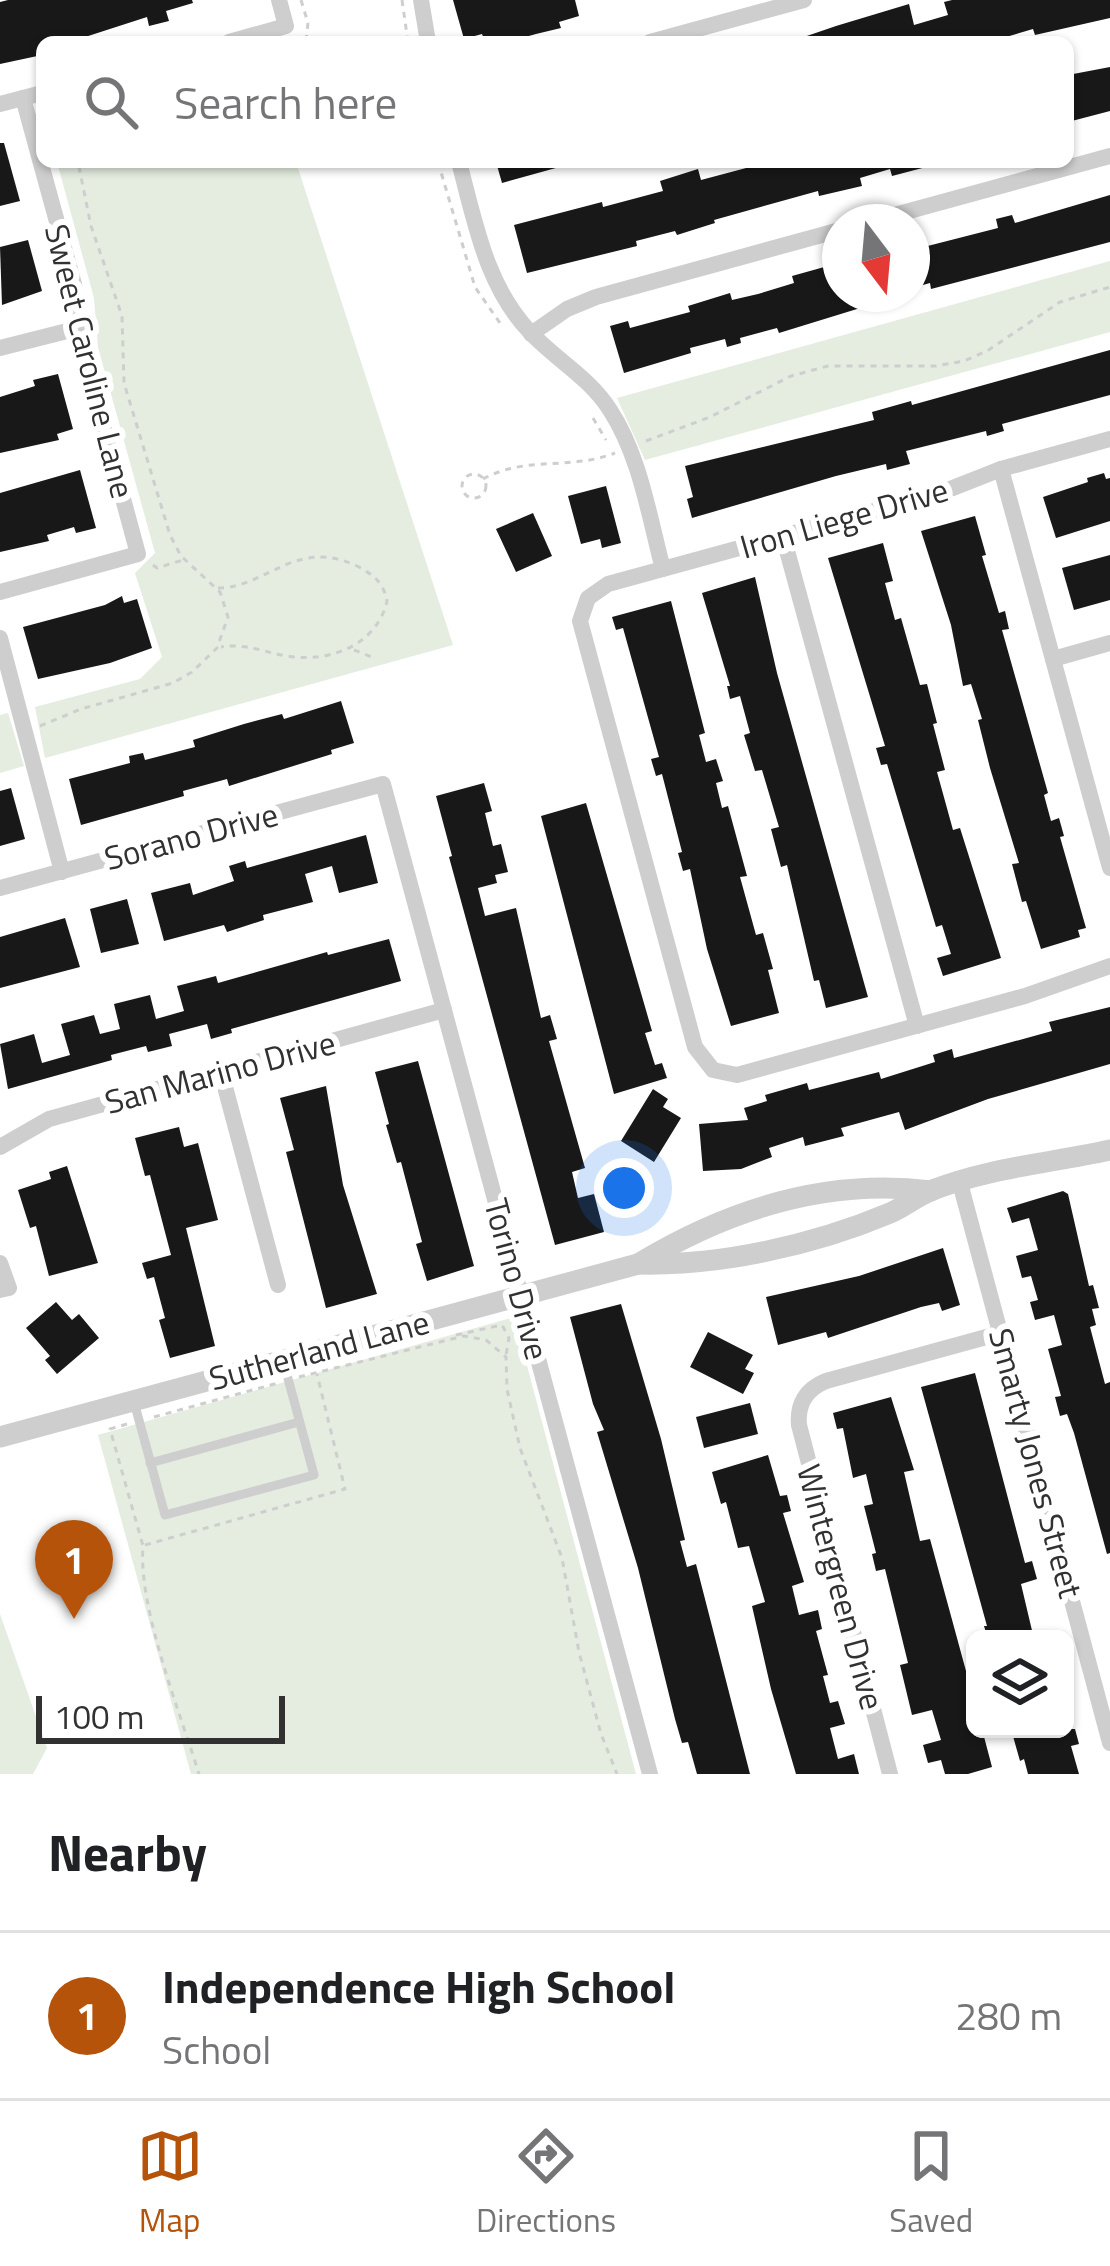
<!DOCTYPE html>
<html lang="en">
<head>
<meta charset="utf-8">
<style>
	:root { --surface:#fff; --page:#f2f2f2; --text:#202124; --muted:#757577; --line:#e0e0e0; --accent:#b45309 }
	body { margin:0; font-family:"Titillium Web",sans-serif; background:var(--page); color:var(--text) }
	.controls { position:absolute; right:36px; bottom:36px; display:grid; overflow:hidden; border-radius:18px; box-shadow:0 3px 9px #0004 }
	.controls button { width:108px; height:108px; display:grid; place-items:center; padding:0; border:0; border-bottom:3px solid var(--line); background:var(--surface); color:var(--text); font:60px sans-serif }
	.compass { position:absolute; left:822px; top:204px; width:108px; height:108px; border-radius:50%; background:var(--surface); box-shadow:0 3px 9px #0004; rotate:164deg }
	.scale { position:absolute; left:36px; bottom:30px; width:249px; box-sizing:border-box; padding-left:12px; border:6px solid #313131; border-top:0; font-size:33px; line-height:42px; white-space:nowrap; color:#313131; -webkit-text-stroke:9px #fff; paint-order:stroke }
	.you { position:absolute; left:624px; top:1188px; width:42px; height:42px; margin:-30px; border:9px solid #fff; border-radius:50%; background:#1a73e8; box-shadow:0 0 0 18px #1a73e833 }
	.badge { display:grid; place-items:center; width:78px; height:78px; border-radius:50%; background:var(--accent); color:#fff; font-size:39px; font-weight:700 }
	.pin { position:absolute; translate:-50% -99px; filter:drop-shadow(0 3px 6px #0008) }
	.pin::after { content:''; position:absolute; top:63px; width:42px; height:36px; background:inherit; clip-path:polygon(0 0,100% 0,50% 100%) }
	.list { margin:0; padding:0; list-style:none }
	h2 { display:flex; justify-content:space-between; align-items:center; height:156px; margin:0; padding:0 48px; font-size:51px }
	h2 small { font-size:39px; font-weight:400; color:var(--muted) }
	.list li { display:grid; grid-template-columns:78px 1fr auto; gap:36px; align-items:center; box-sizing:border-box; height:168px; padding:0 48px; border-top:3px solid var(--line) }
	.list b { display:block; font-size:45px; white-space:nowrap }
	.list p { margin:0; font-size:39px; white-space:nowrap; color:var(--muted) }
	.list em { font-size:39px; font-style:normal; color:var(--muted) }
	.icon { flex:none; width:66px; height:66px; fill:none; stroke:currentColor; stroke-width:2; stroke-linecap:round; stroke-linejoin:round }
	.map { position:relative; flex:none; width:1110px; height:1774px; overflow:hidden }
	.search { position:absolute; background:var(--surface); box-shadow:0 3px 9px #0004; left:36px; right:36px; top:36px; height:132px; display:flex; align-items:center; gap:30px; box-sizing:border-box; padding:0 42px; border-radius:18px; color:var(--muted); font-size:45px }
	.sheet { height:324px; background:var(--surface) }
	nav { display:flex; justify-content:space-around; align-items:center; box-sizing:border-box; height:168px; border-top:3px solid var(--line); background:var(--surface); font-size:33px; color:var(--muted) }
	nav a { display:grid; justify-items:center; gap:6px }
	nav .on { color:var(--accent) }
	.map>svg:first-child { display:block }
	.green { fill:#e4ede0 }
	.building { fill:#181818 }
	.lines { fill:none; stroke-linecap:round; stroke-linejoin:round }
	.path { stroke:#cecece; stroke-width:3; stroke-dasharray:6 6; stroke-linecap:butt }
	.service { stroke:#cecece; stroke-width:9 }
	.minor { stroke:#cecece; stroke-width:16 }
	.tertiary { stroke:#cecece; stroke-width:21 }
	.labels { text-anchor:middle; dominant-baseline:central; stroke-width:12; stroke-linejoin:round; paint-order:stroke }
	.street-label { font-size:33px; fill:#313131; stroke:#fff }
</style>
</head>
<body>
<div class="map">
<svg width="1110" height="1774" viewBox="0 0 1110 1774">
	<rect width="100%" height="100%" fill="#fff"/>
	<g class="green">
		<polygon points="57,162 296,162 453,645 45,758 35,707 140,679 162,657 135,573 155,553 98,347 94,298"/>
		<polygon points="1110,261 1110,332 645,460 617,398"/>
		<polygon points="8,713 24,766 0,773 0,715"/>
		<polygon points="514,1317 636,1774 191,1774 98,1435"/>
		<polygon points="0,1614 47,1748 33,1774 0,1774"/>
	</g>
	<g class="building">
		<polygon points="8,0 192,0 193,3 166,11 169,21 149,26 147,17 82,38 84,42 42,42 42,55 0,64 0,2"/>
		<polygon points="453,0 575,0 579,16 559,22 561,28 536,34 507,42 485,42 482,34 464,39"/>
		<polygon points="952,0 1110,0 1110,18 1035,35 1033,29 1006,37 1007,42 801,42 801,38 836,26 909,4 914,25 948,15 944,2"/>
		<polygon points="1110,67 1110,111 1068,122 1068,75"/>
		<polygon points="0,143 4,143 20,201 0,206"/>
		<polygon points="496,162 562,162 563,166 502,183"/>
		<polygon points="769,162 929,162 930,166 892,176 890,169 860,178 862,186 819,196 818,191 714,220 715,223 677,235 675,231 636,241 637,246 527,273 514,225 602,202 603,207 663,191 660,181 698,169 701,180"/>
		<polygon points="1110,195 1110,242 931,289 930,283 912,288 912,250 998,228 996,219 1012,215 1015,223"/>
		<polygon points="28,240 42,291 2,305 0,247"/>
		<polygon points="835,264 840,294 896,297 779,333 777,328 740,338 741,343 727,347 725,339 690,348 691,353 624,373 610,326 628,321 630,328 656,321 690,312 688,306 730,293 732,300 758,294 794,283 792,276"/>
		<polygon points="1110,350 1110,395 1002,424 1004,431 987,436 986,431 906,451 910,464 887,470 886,464 836,476 692,518 687,499 693,497 685,466 874,420 872,412 911,401 912,405"/>
		<polygon points="58,374 73,429 57,434 59,440 0,453 0,397 35,386 33,380"/>
		<polygon points="80,470 96,528 76,533 74,527 47,535 49,541 0,552 0,493"/>
		<polygon points="1104,473 1106,479 1110,478 1110,521 1056,538 1043,497 1088,482 1087,478"/>
		<polygon points="606,486 621,543 602,548 600,539 581,544 568,496"/>
		<polygon points="533,513 552,556 516,572 496,529"/>
		<polygon points="975,516 986,555 982,556 999,613 1005,611 1009,629 1002,630 1048,793 1044,795 1051,821 1059,818 1064,836 1060,837 1086,928 1078,930 1080,937 1041,949 1026,901 1022,902 1012,864 1019,863 990,768 978,720 982,719 971,684 963,686 951,625 921,531"/>
		<polygon points="883,543 893,581 885,583 895,620 901,618 920,685 927,684 937,723 933,724 945,770 937,772 953,830 960,828 1001,958 943,976 937,958 951,954 942,925 936,927 887,764 881,765 876,748 885,746 828,558"/>
		<polygon points="1110,555 1110,600 1074,610 1062,568"/>
		<polygon points="755,577 777,673 868,997 826,1008 819,980 814,981 787,865 781,867 771,829 779,827 762,770 755,771 744,735 750,733 740,696 730,699 727,686 730,686 702,593"/>
		<polygon points="122,596 124,603 137,599 152,648 110,663 38,679 23,627 105,605"/>
		<polygon points="671,601 705,733 699,735 706,762 716,759 723,781 716,783 722,808 728,806 747,876 740,877 756,935 763,933 773,969 768,970 779,1013 731,1026 707,949 690,869 683,871 678,853 682,852 662,774 656,776 651,759 659,757 623,628 616,630 612,617"/>
		<polygon points="341,701 354,743 331,750 332,754 229,786 227,779 183,791 184,796 81,825 69,779 130,763 129,756 143,753 145,760 195,747 193,740 244,724 282,714 284,719"/>
		<polygon points="484,783 492,811 485,813 493,846 501,844 508,872 495,875 497,883 478,888 485,916 516,908 541,1018 550,1015 557,1039 549,1041 585,1168 572,1172 578,1198 594,1194 604,1232 555,1245 449,857 452,856 436,796"/>
		<polygon points="11,788 25,839 0,846 0,791"/>
		<polygon points="586,803 652,1031 645,1033 655,1065 662,1063 667,1078 614,1094 541,816"/>
		<polygon points="366,835 378,883 339,893 332,866 305,874 313,902 263,915 264,920 227,932 224,925 164,941 151,893 190,883 193,895 234,881 229,866 245,861 247,868"/>
		<polygon points="127,899 139,944 101,953 90,909"/>
		<polygon points="65,918 80,967 0,988 0,937"/>
		<polygon points="389,939 401,981 231,1029 232,1033 211,1039 207,1024 169,1034 172,1046 148,1052 146,1046 111,1055 112,1060 8,1089 0,1044 34,1034 42,1063 70,1055 61,1024 94,1015 100,1034 120,1029 114,1004 150,995 156,1019 184,1011 177,986 216,976 218,983 327,952 328,955"/>
		<polygon points="1110,1007 1110,1064 988,1099 905,1130 899,1112 841,1128 844,1136 805,1146 803,1137 769,1148 772,1157 741,1169 703,1171 699,1124 748,1120 744,1108 767,1101 765,1095 807,1083 809,1090 879,1072 881,1079 935,1062 933,1055 952,1049 954,1058 1052,1031 1049,1022"/>
		<polygon points="418,1061 474,1266 427,1281 416,1244 422,1242 401,1162 397,1163 386,1125 389,1124 375,1072"/>
		<polygon points="326,1086 343,1185 377,1294 326,1308 286,1152 294,1150 280,1098"/>
		<polygon points="653,1089 668,1099 663,1107 681,1118 654,1162 621,1141"/>
		<polygon points="179,1127 184,1147 198,1143 218,1220 186,1228 215,1346 170,1358 159,1320 165,1318 154,1277 147,1279 142,1263 171,1255 150,1175 145,1176 135,1138"/>
		<polygon points="67,1166 98,1263 49,1276 36,1226 30,1228 18,1190 51,1179 49,1172"/>
		<polygon points="1063,1191 1068,1194 1089,1286 1093,1285 1099,1308 1092,1309 1096,1325 1090,1327 1105,1384 1110,1382 1110,1553 1107,1554 1074,1433 1067,1414 1060,1416 1055,1397 1061,1396 1048,1349 1062,1345 1054,1315 1035,1320 1030,1302 1038,1300 1031,1276 1022,1278 1016,1256 1038,1250 1029,1218 1012,1223 1007,1208"/>
		<polygon points="943,1248 960,1305 942,1311 939,1303 921,1307 828,1338 826,1332 778,1345 766,1297 859,1276"/>
		<polygon points="56,1302 72,1320 79,1314 99,1338 57,1374 45,1360 50,1356 26,1328"/>
		<polygon points="621,1304 661,1439 685,1540 680,1541 687,1567 696,1564 750,1774 697,1774 688,1742 682,1743 675,1719 638,1568 597,1432 604,1430 593,1404 570,1317"/>
		<polygon points="708,1332 753,1355 745,1369 754,1373 743,1394 690,1367"/>
		<polygon points="975,1373 1025,1563 1032,1561 1037,1579 1021,1584 1034,1639 988,1639 984,1626 987,1626 921,1387"/>
		<polygon points="891,1397 914,1470 904,1472 920,1541 930,1539 975,1704 969,1706 975,1729 982,1729 992,1767 968,1774 945,1774 941,1760 928,1763 923,1745 941,1740 932,1710 912,1715 900,1665 908,1663 885,1569 876,1571 872,1554 876,1553 864,1506 873,1504 866,1474 853,1478 843,1428 837,1429 833,1413"/>
		<polygon points="750,1403 758,1434 704,1448 696,1417"/>
		<polygon points="768,1455 780,1496 787,1495 791,1511 783,1513 804,1582 792,1586 799,1615 818,1610 822,1629 816,1631 828,1675 823,1676 830,1703 838,1701 845,1724 830,1728 838,1759 854,1754 859,1774 796,1774 771,1689 752,1606 765,1602 749,1546 738,1548 726,1502 721,1504 712,1472"/>
		<polygon points="1011,1729 1075,1729 1079,1744 1071,1746 1079,1774 1028,1774 1024,1759 1020,1761"/>
	</g>
	<g class="lines">
		<g class="path">
			<polyline points="301,0 308,23 306,42"/>
			<polyline points="402,0 408,42"/>
			<polyline points="438,162 475,287 502,326"/>
			<polyline points="593,418 606,440"/>
			<polyline points="646,441 710,417 791,376 828,366 936,366 964,361 987,351 1060,302 1110,287"/>
			<circle cx="474" cy="486" r="12"/>
			<path d="M483 479C527 455 569 471 615 453"/>
			<polyline points="153,565 157,568 183,560"/>
			<path d="M218 588C266 588 296 537 357 566 374 575 383 582 387 601 377 645 330 663 287 656 263 652 246 643 221 647"/>
			<polyline points="354,650 374,658"/>
			<polyline points="40,726 81,709 173,683 192,672 217,648 228,617 220,592 181,556 170,535 124,383 122,316 91,226 78,162"/>
			<polyline points="456,1335 502,1325 509,1338 506,1355"/>
			<polyline points="299,1377 464,1336 486,1340 506,1357 507,1389 520,1448 562,1558 579,1652 601,1734 617,1774"/>
			<polyline points="154,1417 278,1383"/>
			<path d="M127 1424 110 1429 143 1546C138 1608 180 1712 199 1774"/>
			<polyline points="145,1545 345,1489 317,1374"/>
		</g>
		<g class="service">
			<polyline points="134,1402 165,1515 314,1475 283,1360"/>
			<polyline points="150,1463 299,1422"/>
		</g>
		<g class="minor">
			<polyline points="421,0 428,42"/>
			<polyline points="229,42 286,26 279,0"/>
			<polyline points="650,42 804,0"/>
			<polyline points="0,104 42,93"/>
			<path d="M459 162C475 222 486 286 530 332 556 360 589 377 610 410 640 456 649 516 663 569"/>
			<polyline points="869,222 1110,156"/>
			<polyline points="531,334 567,309 596,297 840,230"/>
			<polyline points="0,348 79,328"/>
			<polyline points="1110,439 1001,469 940,493 608,584 588,598 580,621 695,1047 713,1070 737,1075 1025,996 1110,966"/>
			<polyline points="1001,469 1110,868"/>
			<polyline points="783,536 917,1026"/>
			<polyline points="0,592 138,554 83,351 74,284 23,98"/>
			<polyline points="0,638 62,872"/>
			<polyline points="1053,659 1110,643"/>
			<polyline points="0,888 383,784 650,1774"/>
			<polyline points="221,1072 278,1285"/>
			<polyline points="0,1147 49,1119 444,1010"/>
			<polyline points="960,1183 1110,1743"/>
			<polyline points="0,1263 9,1288 0,1290"/>
			<path d="M890 1774 799 1425C797 1404 806 1389 826 1381L1001 1333"/>
		</g>
		<g class="tertiary">
			<path d="M638 1264C720 1266 814 1245 890 1213 904 1207 916 1197 930 1191 987 1168 1051 1163 1110 1150"/>
			<path d="M0 1437 638 1264C727 1210 827 1178 931 1191"/>
		</g>
	</g>
	<g class="labels">
		<g class="street-label">
			<text transform="translate(90 361) rotate(76)">Sweet Caroline Lane</text>
			<text transform="translate(844 518) rotate(-16)">Iron Liege Drive</text>
			<text transform="translate(191 836) rotate(-15)">Sorano Drive</text>
			<text transform="translate(220 1072) rotate(-15)">San Marino Drive</text>
			<text transform="translate(517 1279) rotate(75)">Torino Drive</text>
			<text transform="translate(319 1350) rotate(-15)">Sutherland Lane</text>
			<text transform="translate(1036 1463) rotate(75)">Smarty Jones Street</text>
			<text transform="translate(841 1587) rotate(75)">Wintergreen Drive</text>
		</g>
	</g>
</svg>
<div class="controls">
<button><svg class="icon" aria-label="layers" viewBox="0 0 24 24"><path d="M12 4l9 5-9 5-9-5zM3 14l9 5 9-5"/></svg></button>
</div>
<svg class="compass" viewBox="-18 -18 36 36"><path d="M0-13l5 13h-10z" fill="#e53935"/><path d="M0 13l5-13h-10z" fill="#757577"/></svg>
<div class="scale">100 m</div>
<div class="you"></div>
<div class="pin badge" style="left:74px;top:1619px">1</div>
<div class="search"><svg class="icon" aria-label="search" viewBox="0 0 24 24"><circle cx="10" cy="10" r="6"/><path d="M15 15l6 6"/></svg>Search here</div>
</div>
<section class="sheet">
<h2>Nearby<small></small></h2>
<ul class="list">
<li><span class="badge">1</span><div><b>Independence High School</b><p>School</p></div><em>280 m</em></li>
</ul>
</section>
<nav>
<a class="on"><svg class="icon" aria-label="map" viewBox="0 0 24 24"><path d="M3 6l6-2 6 2 6-2v14l-6 2-6-2-6 2zM9 4v14M15 6v14"/></svg>Map</a>
<a><svg class="icon" aria-label="directions" viewBox="0 0 24 24"><path d="M12 3l9 9-9 9-9-9zM9 14v-3h6M13 9l2 2-2 2"/></svg>Directions</a>
<a><svg class="icon" aria-label="saved" viewBox="0 0 24 24"><path d="M7 4h10v16l-5-4-5 4z"/></svg>Saved</a>
</nav>
</body>
</html>
